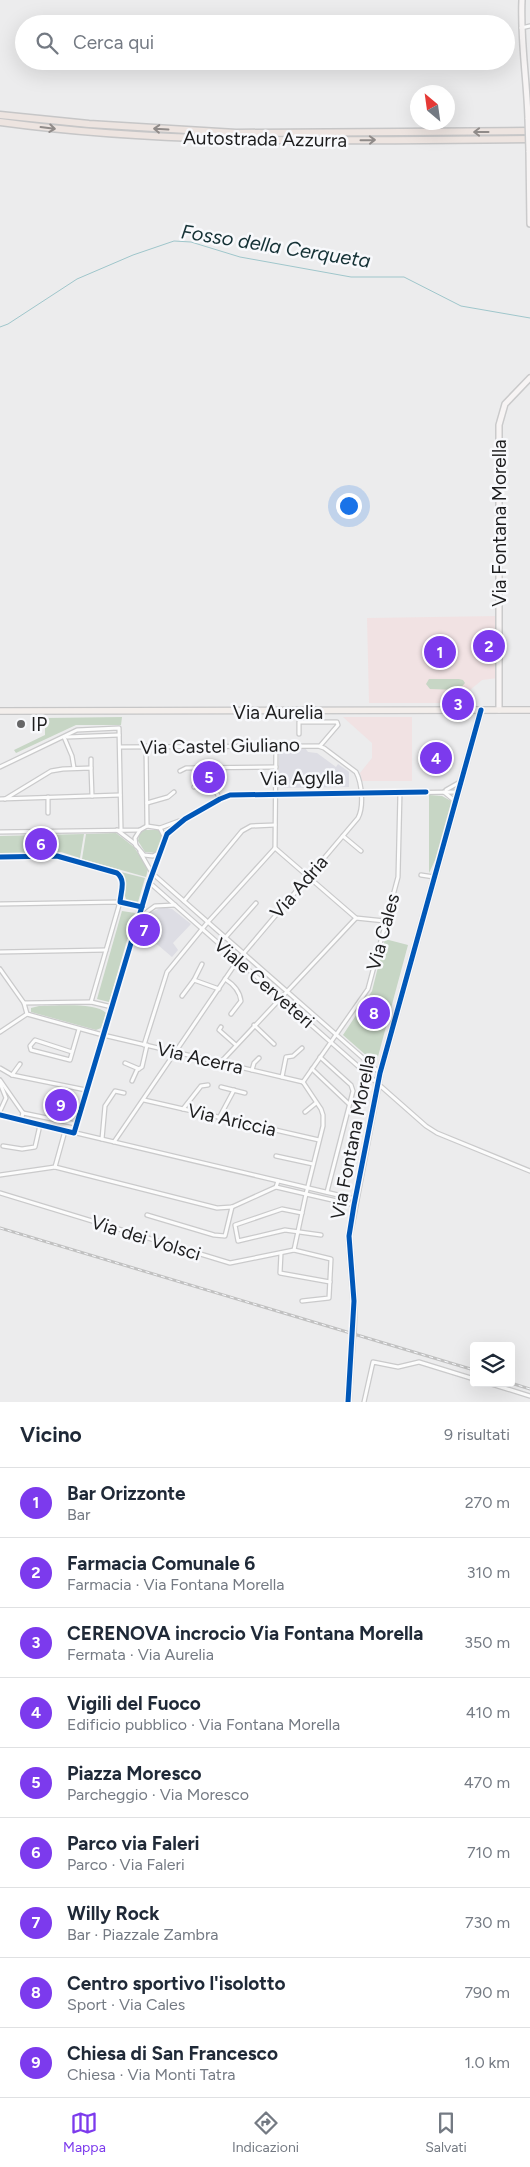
<!DOCTYPE html>
<html lang="it">
<head>
<meta charset="utf-8">
<style>
	:root { --surface:#fff; --page:#f6f6f7; --text:#1f2937; --muted:#747a83; --line:#e0e1e3; --accent:#7c3aed }
	body { margin:0; font-family:Figtree,sans-serif; background:var(--page); color:var(--text) }
	.controls { position:absolute; right:15px; bottom:15px; display:grid; overflow:hidden; border-radius:5px; box-shadow:0 5px 20px #0002 }
	.controls button { width:45px; height:45px; display:grid; place-items:center; padding:0; border:0; border-bottom:1px solid var(--line); background:var(--surface); color:var(--text); font:25px sans-serif }
	.compass { position:absolute; left:410px; top:85px; width:45px; height:45px; border-radius:50%; background:var(--surface); box-shadow:0 5px 20px #0002; rotate:331deg }
	.you { position:absolute; left:348px; top:505px; width:18px; height:18px; margin:-12px; border:4px solid #fff; border-radius:50%; background:#1a73e8; box-shadow:0 0 0 8px #1a73e833 }
	.badge { display:grid; place-items:center; width:32px; height:32px; border-radius:50%; background:var(--accent); color:#fff; font-size:16px; font-weight:700 }
	.pin { position:absolute; translate:-50% -50%; border:2px solid #fff; box-shadow:0 1px 5px #0006 }
	.list { margin:0; padding:0; list-style:none }
	h2 { display:flex; justify-content:space-between; align-items:center; height:65px; margin:0; padding:0 20px; font-size:21px }
	h2 small { font-size:16px; font-weight:400; color:var(--muted) }
	.list li { display:grid; grid-template-columns:32px 1fr auto; gap:15px; align-items:center; box-sizing:border-box; height:70px; padding:0 20px; border-top:1px solid var(--line) }
	.list b { display:block; font-size:19px; white-space:nowrap }
	.list p { margin:0; font-size:16px; white-space:nowrap; color:var(--muted) }
	.list em { font-size:16px; font-style:normal; color:var(--muted) }
	.icon { flex:none; width:28px; height:28px; fill:none; stroke:currentColor; stroke-width:2; stroke-linecap:round; stroke-linejoin:round }
	.map { position:relative; flex:none; width:530px; height:1402px; overflow:hidden }
	.search { position:absolute; background:var(--surface); box-shadow:0 5px 20px #0002; left:15px; right:15px; top:15px; height:55px; display:flex; align-items:center; gap:12px; box-sizing:border-box; padding:0 18px; border-radius:28px; color:var(--muted); font-size:19px }
	.sheet { height:695px; background:var(--surface) }
	nav { display:flex; justify-content:space-around; align-items:center; box-sizing:border-box; height:70px; border-top:1px solid var(--line); background:var(--surface); font-size:14px; color:var(--muted) }
	nav a { display:grid; justify-items:center; gap:2px }
	nav .on { color:var(--accent) }
	.map>svg:first-child { display:block }
	.built { fill:#dddde4 }
	.industrial { fill:#f1e2e3 }
	.green { fill:#c7d6c5 }
	.lines { fill:none; stroke-linecap:round; stroke-linejoin:round }
	.stream { stroke:#9fc6cb; stroke-width:1 }
	.street-casing { stroke:#cacacb; stroke-width:5.5 }
	.secondary-casing { stroke:#cacacb; stroke-width:8 }
	.primary-casing { stroke:#c6c6c7; stroke-width:8 }
	.highway-casing { stroke:#c6c6c7; stroke-width:9 }
	.street { stroke:#fcfcfc; stroke-width:3 }
	.secondary { stroke:#f7f4f4; stroke-width:5 }
	.primary { stroke:#f3eeeb; stroke-width:5.5 }
	.highway { stroke:#ede4e0; stroke-width:6 }
	.rail-casing { stroke:#c1c1c1; stroke-width:3 }
	.rail { stroke:#f8f9fc; stroke-width:1; stroke-dasharray:4; stroke-linecap:butt }
	.secondary-bridge-casing { stroke:#cacacb; stroke-width:8; stroke-linecap:butt }
	.secondary-bridge { stroke:#f7f4f4; stroke-width:5 }
	.cycleway-casing { stroke:#f8f9fc; stroke-width:8 }
	.cycleway { stroke:#0057b8; stroke-width:5 }
	.oneway { stroke:#908b89 }
	.poi-dot { fill:#666667; stroke:#f8f9fc; stroke-width:2 }
	.labels { text-anchor:middle; dominant-baseline:central; stroke-width:5; stroke-linejoin:round; paint-order:stroke }
	.street-label { font-size:19px; fill:#1e1e1f; stroke:#f8f9fc }
	.poi-label { font-size:19px; fill:#1e1e1f; stroke:#f8f9fc; text-anchor:start }
	.water-label { font-size:20px; font-style:italic; fill:#143135; stroke:#f8f9fc }
</style>
</head>
<body>
<div class="map">
<svg width="530" height="1402" viewBox="0 0 530 1402">
	<rect width="100%" height="100%" fill="#ececed"/>
	<g class="built">
		<polygon points="279,748 305,748 308,752 317,753 336,767 338,764 349,772 349,787 279,788"/>
		<polygon points="163,907 172,909 191,924 173,943 178,950 172,957 158,945 147,940 148,933 140,931 143,922 151,912"/>
	</g>
	<g class="industrial">
		<polygon points="499,616 498,678 482,680 464,695 460,703 369,703 367,618"/>
		<polygon points="343,717 412,717 412,781 362,781 360,773 372,758 372,743"/>
	</g>
	<g class="green">
		<polygon points="429,679 459,679 463,680 465,683 459,690 430,689 426,684"/>
		<polygon points="122,717 121,725 76,725 16,753 14,750 45,735 45,718"/>
		<polygon points="429,795 442,796 453,802 437,856 429,873"/>
		<polygon points="143,830 158,830 161,833 162,838 157,853 145,852 138,841 139,834"/>
		<polygon points="116,833 134,847 148,869 146,877 82,859 86,834"/>
		<polygon points="84,834 80,858 61,852 0,854 0,836"/>
		<path d="M121 872 145 878 138 902 127 901C122 892 126 882 121 872Z"/>
		<polygon points="122,911 135,913 109,1002 97,999"/>
		<polygon points="385,939 408,945 376,1064 343,1035 372,991"/>
		<path d="M39 1006C54 1006 96 1002 106 1013L101 1028 96 1030 31 1012V1008Z"/>
	</g>
	<g class="lines">
		<polyline class="stream" points="0,327 8,324 77,279 133,255 174,241 191,242 240,257 351,277 404,277 461,306 530,318"/>
		<defs>
			<g id="street">
				<polyline points="521,28 530,26"/>
				<polyline points="299,734 299,722 337,722 338,725 320,746"/>
				<polyline points="64,737 72,756 74,768"/>
				<polyline points="67,737 119,735"/>
				<polyline points="276,744 275,848 356,918 385,921"/>
				<polyline points="146,746 147,826"/>
				<polyline points="91,759 91,768"/>
				<polyline points="0,767 77,730 119,728 121,829"/>
				<polyline points="203,768 220,799"/>
				<polyline points="180,771 186,768 276,767"/>
				<polyline points="194,787 209,778"/>
				<polyline points="446,790 460,782"/>
				<polyline points="444,792 456,802"/>
				<polyline points="0,799 120,795"/>
				<polyline points="5,799 51,771 63,769 91,768 92,796"/>
				<polyline points="147,803 168,797 174,792"/>
				<polyline points="48,813 48,797"/>
				<polyline points="160,828 165,838"/>
				<polyline points="117,830 134,843 144,855 153,856 160,852"/>
				<polyline points="0,832 140,830 147,826 160,828 179,821"/>
				<polyline points="343,836 361,851"/>
				<polyline points="136,846 135,838 140,830"/>
				<polyline points="140,852 152,873 380,1073"/>
				<polyline points="0,857 57,856 117,873 121,877 123,882 120,902 91,1002"/>
				<polyline points="421,875 434,877"/>
				<polyline points="150,883 426,1126 437,1133 530,1171"/>
				<polyline points="184,901 242,831 251,826 275,825"/>
				<polyline points="0,904 120,902 142,907"/>
				<polyline points="140,917 155,906 175,905"/>
				<polyline points="225,938 256,903"/>
				<polyline points="0,952 106,950"/>
				<polyline points="202,964 194,980 219,989"/>
				<polyline points="0,969 24,1003"/>
				<path d="M225 979C233 984 240 992 241 1001L231 1014"/>
				<polyline points="182,996 194,980"/>
				<polyline points="112,1007 91,1002 24,1003 27,1014 103,1035 303,1082"/>
				<polyline points="254,1025 274,1044"/>
				<polyline points="221,1027 219,1030 236,1045"/>
				<polyline points="0,1032 27,1014"/>
				<polyline points="144,1045 167,972 207,923 275,848"/>
				<polyline points="72,1052 35,1040 30,1046 31,1050 70,1060 79,1029"/>
				<polyline points="320,1057 351,1085 353,1091 327,1192"/>
				<polyline points="125,1063 139,1069"/>
				<polyline points="220,1063 356,918"/>
				<polyline points="0,1068 12,1075 86,1090"/>
				<polyline points="312,1069 349,1104"/>
				<polyline points="252,1070 254,1063 259,1058"/>
				<polyline points="12,1075 20,1064"/>
				<polyline points="282,1077 286,1057 293,1056 302,1048"/>
				<polyline points="0,1080 23,1113 21,1120"/>
				<polyline points="132,1081 137,1070 142,1067 147,1045"/>
				<polyline points="303,1082 368,989 398,877 400,792"/>
				<polyline points="303,1082 321,1109 323,1115 323,1126 306,1194 354,1205"/>
				<polyline points="0,1083 6,1098 0,1111"/>
				<polyline points="221,1087 245,1093"/>
				<polyline points="144,1100 319,1140"/>
				<polyline points="183,1109 201,1086 208,1085"/>
				<polyline points="305,1112 316,1103"/>
				<polyline points="23,1113 76,1124"/>
				<polyline points="0,1115 355,1199"/>
				<polyline points="219,1118 234,1090"/>
				<polyline points="74,1133 149,883 167,834 185,819 220,799 230,795 458,792"/>
				<polyline points="102,1139 105,1106 115,1091 124,1093"/>
				<path d="M114 1142 238 960 358 818C364 807 362 783 356 772L324 748 318 746 120 747"/>
				<polyline points="3,1146 22,1149 35,1147 40,1125"/>
				<polyline points="276,1156 313,1164"/>
				<polyline points="55,1167 65,1131"/>
				<polyline points="0,1175 55,1167 217,1208 232,1207 276,1187 278,1181"/>
				<polyline points="276,1187 306,1194 294,1250"/>
				<polyline points="0,1193 230,1263 294,1250 331,1259 329,1298 302,1301"/>
				<polyline points="302,1213 282,1209 235,1225 238,1241 285,1230 321,1235"/>
				<polyline points="147,1215 214,1235 225,1236 232,1207"/>
				<polyline points="281,1253 280,1273 330,1282"/>
				<polyline points="488,1383 530,1396"/>
				<polyline points="364,1402 373,1362 398,1367 419,1362 474,1379"/>
			</g>
			<g id="secondary">
				<path d="M522 0C520 40 527 79 528 119"/>
				<polyline points="529,151 530,224"/>
				<polyline points="499,710 499,425 505,404 530,378"/>
				<polyline points="353,1333 354,1301 349,1236 380,1073 481,710"/>
				<polyline points="348,1402 352,1339"/>
			</g>
			<polyline id="primary" points="0,711 530,710"/>
			<g id="highway">
				<polyline points="0,115 89,124 236,133 530,131"/>
				<path d="M0 122C176 146 353 140 530 139"/>
			</g>
		</defs>
		<use href="#street" class="street-casing"/>
		<use href="#secondary" class="secondary-casing"/>
		<use href="#primary" class="primary-casing"/>
		<use href="#highway" class="highway-casing"/>
		<use href="#street" class="street"/>
		<use href="#secondary" class="secondary"/>
		<use href="#primary" class="primary"/>
		<use href="#highway" class="highway"/>
		<defs>
			<g id="rail">
				<polyline points="0,1228 474,1370"/>
				<polyline points="511,1383 530,1389"/>
			</g>
		</defs>
		<use href="#rail" class="rail-casing"/>
		<use href="#rail" class="rail"/>
		<defs>
			<g id="secondary-bridge">
				<polyline points="528,119 529,151"/>
				<polyline points="352,1339 353,1333"/>
			</g>
		</defs>
		<use href="#secondary-bridge" class="secondary-bridge-casing"/>
		<use href="#secondary-bridge" class="secondary-bridge"/>
		<defs>
			<g id="cycleway">
				<path d="M0 857 57 856 117 873C126 880 121 891 120 902L142 907"/>
				<polyline points="0,1115 74,1133 149,883 167,834 185,819 220,799 230,795 426,792"/>
				<polyline points="348,1402 354,1301 349,1236 354,1205 380,1073 481,710"/>
			</g>
		</defs>
		<use href="#cycleway" class="cycleway-casing"/>
		<use href="#cycleway" class="cycleway"/>
	</g>
	<defs><path id="oneway-shaft" d="M-6 0H5M1.5-3L5.5 0L1.5 3" fill="none" stroke-width="1.6" stroke-linecap="round" stroke-linejoin="round" transform="scale(1.25)"/></defs>
	<g class="oneway">
		<use href="#oneway-shaft" transform="translate(48 128) rotate(7)"/>
		<use href="#oneway-shaft" transform="translate(161 129) rotate(-177)"/>
		<use href="#oneway-shaft" transform="translate(481 132) rotate(180)"/>
		<use href="#oneway-shaft" transform="translate(368 140) rotate(-1)"/>
	</g>
	<circle class="poi-dot" cx="21" cy="724" r="5"/>
	<g class="labels">
		<g class="street-label">
			<text transform="translate(265 139) rotate(1)">Autostrada Azzurra</text>
			<text transform="translate(499 523) rotate(-90)">Via Fontana Morella</text>
			<text x="278" y="712">Via Aurelia</text>
			<text transform="translate(220 746) rotate(-1)">Via Castel Giuliano</text>
			<text transform="translate(302 778) rotate(-1)">Via Agylla</text>
			<text transform="translate(299 887) rotate(-49)">Via Adria</text>
			<text transform="translate(383 932) rotate(-75)">Via Cales</text>
			<text transform="translate(264 983) rotate(41)">Viale Cerveteri</text>
			<text transform="translate(200 1058) rotate(13)">Via Acerra</text>
			<text transform="translate(232 1120) rotate(13)">Via Ariccia</text>
			<text transform="translate(353 1137) rotate(-79)">Via Fontana Morella</text>
			<text transform="translate(146 1238) rotate(17)">Via dei Volsci</text>
		</g>
		<g class="poi-label">
			<text x="31" y="724">IP</text>
		</g>
		<g class="water-label">
			<text transform="translate(276 246) rotate(9)">Fosso della Cerqueta</text>
		</g>
	</g>
</svg>
<div class="controls">
<button><svg class="icon" aria-label="layers" viewBox="0 0 24 24"><path d="M12 4l9 5-9 5-9-5zM3 14l9 5 9-5"/></svg></button>
</div>
<svg class="compass" viewBox="-18 -18 36 36"><path d="M0-13l5 13h-10z" fill="#e53935"/><path d="M0 13l5-13h-10z" fill="#747a83"/></svg>
<div class="you"></div>
<div class="pin badge" style="left:440px;top:652px">1</div>
<div class="pin badge" style="left:489px;top:646px">2</div>
<div class="pin badge" style="left:458px;top:704px">3</div>
<div class="pin badge" style="left:436px;top:758px">4</div>
<div class="pin badge" style="left:209px;top:777px">5</div>
<div class="pin badge" style="left:41px;top:844px">6</div>
<div class="pin badge" style="left:144px;top:930px">7</div>
<div class="pin badge" style="left:374px;top:1013px">8</div>
<div class="pin badge" style="left:61px;top:1105px">9</div>
<div class="search"><svg class="icon" aria-label="search" viewBox="0 0 24 24"><circle cx="10" cy="10" r="6"/><path d="M15 15l6 6"/></svg>Cerca qui</div>
</div>
<section class="sheet">
<h2>Vicino<small>9 risultati</small></h2>
<ul class="list">
<li><span class="badge">1</span><div><b>Bar Orizzonte</b><p>Bar</p></div><em>270 m</em></li>
<li><span class="badge">2</span><div><b>Farmacia Comunale 6</b><p>Farmacia · Via Fontana Morella</p></div><em>310 m</em></li>
<li><span class="badge">3</span><div><b>CERENOVA incrocio Via Fontana Morella</b><p>Fermata · Via Aurelia</p></div><em>350 m</em></li>
<li><span class="badge">4</span><div><b>Vigili del Fuoco</b><p>Edificio pubblico · Via Fontana Morella</p></div><em>410 m</em></li>
<li><span class="badge">5</span><div><b>Piazza Moresco</b><p>Parcheggio · Via Moresco</p></div><em>470 m</em></li>
<li><span class="badge">6</span><div><b>Parco via Faleri</b><p>Parco · Via Faleri</p></div><em>710 m</em></li>
<li><span class="badge">7</span><div><b>Willy Rock</b><p>Bar · Piazzale Zambra</p></div><em>730 m</em></li>
<li><span class="badge">8</span><div><b>Centro sportivo l'isolotto</b><p>Sport · Via Cales</p></div><em>790 m</em></li>
<li><span class="badge">9</span><div><b>Chiesa di San Francesco</b><p>Chiesa · Via Monti Tatra</p></div><em>1.0 km</em></li>
</ul>
</section>
<nav>
<a class="on"><svg class="icon" aria-label="map" viewBox="0 0 24 24"><path d="M3 6l6-2 6 2 6-2v14l-6 2-6-2-6 2zM9 4v14M15 6v14"/></svg>Mappa</a>
<a><svg class="icon" aria-label="directions" viewBox="0 0 24 24"><path d="M12 3l9 9-9 9-9-9zM9 14v-3h6M13 9l2 2-2 2"/></svg>Indicazioni</a>
<a><svg class="icon" aria-label="saved" viewBox="0 0 24 24"><path d="M7 4h10v16l-5-4-5 4z"/></svg>Salvati</a>
</nav>
</body>
</html>
